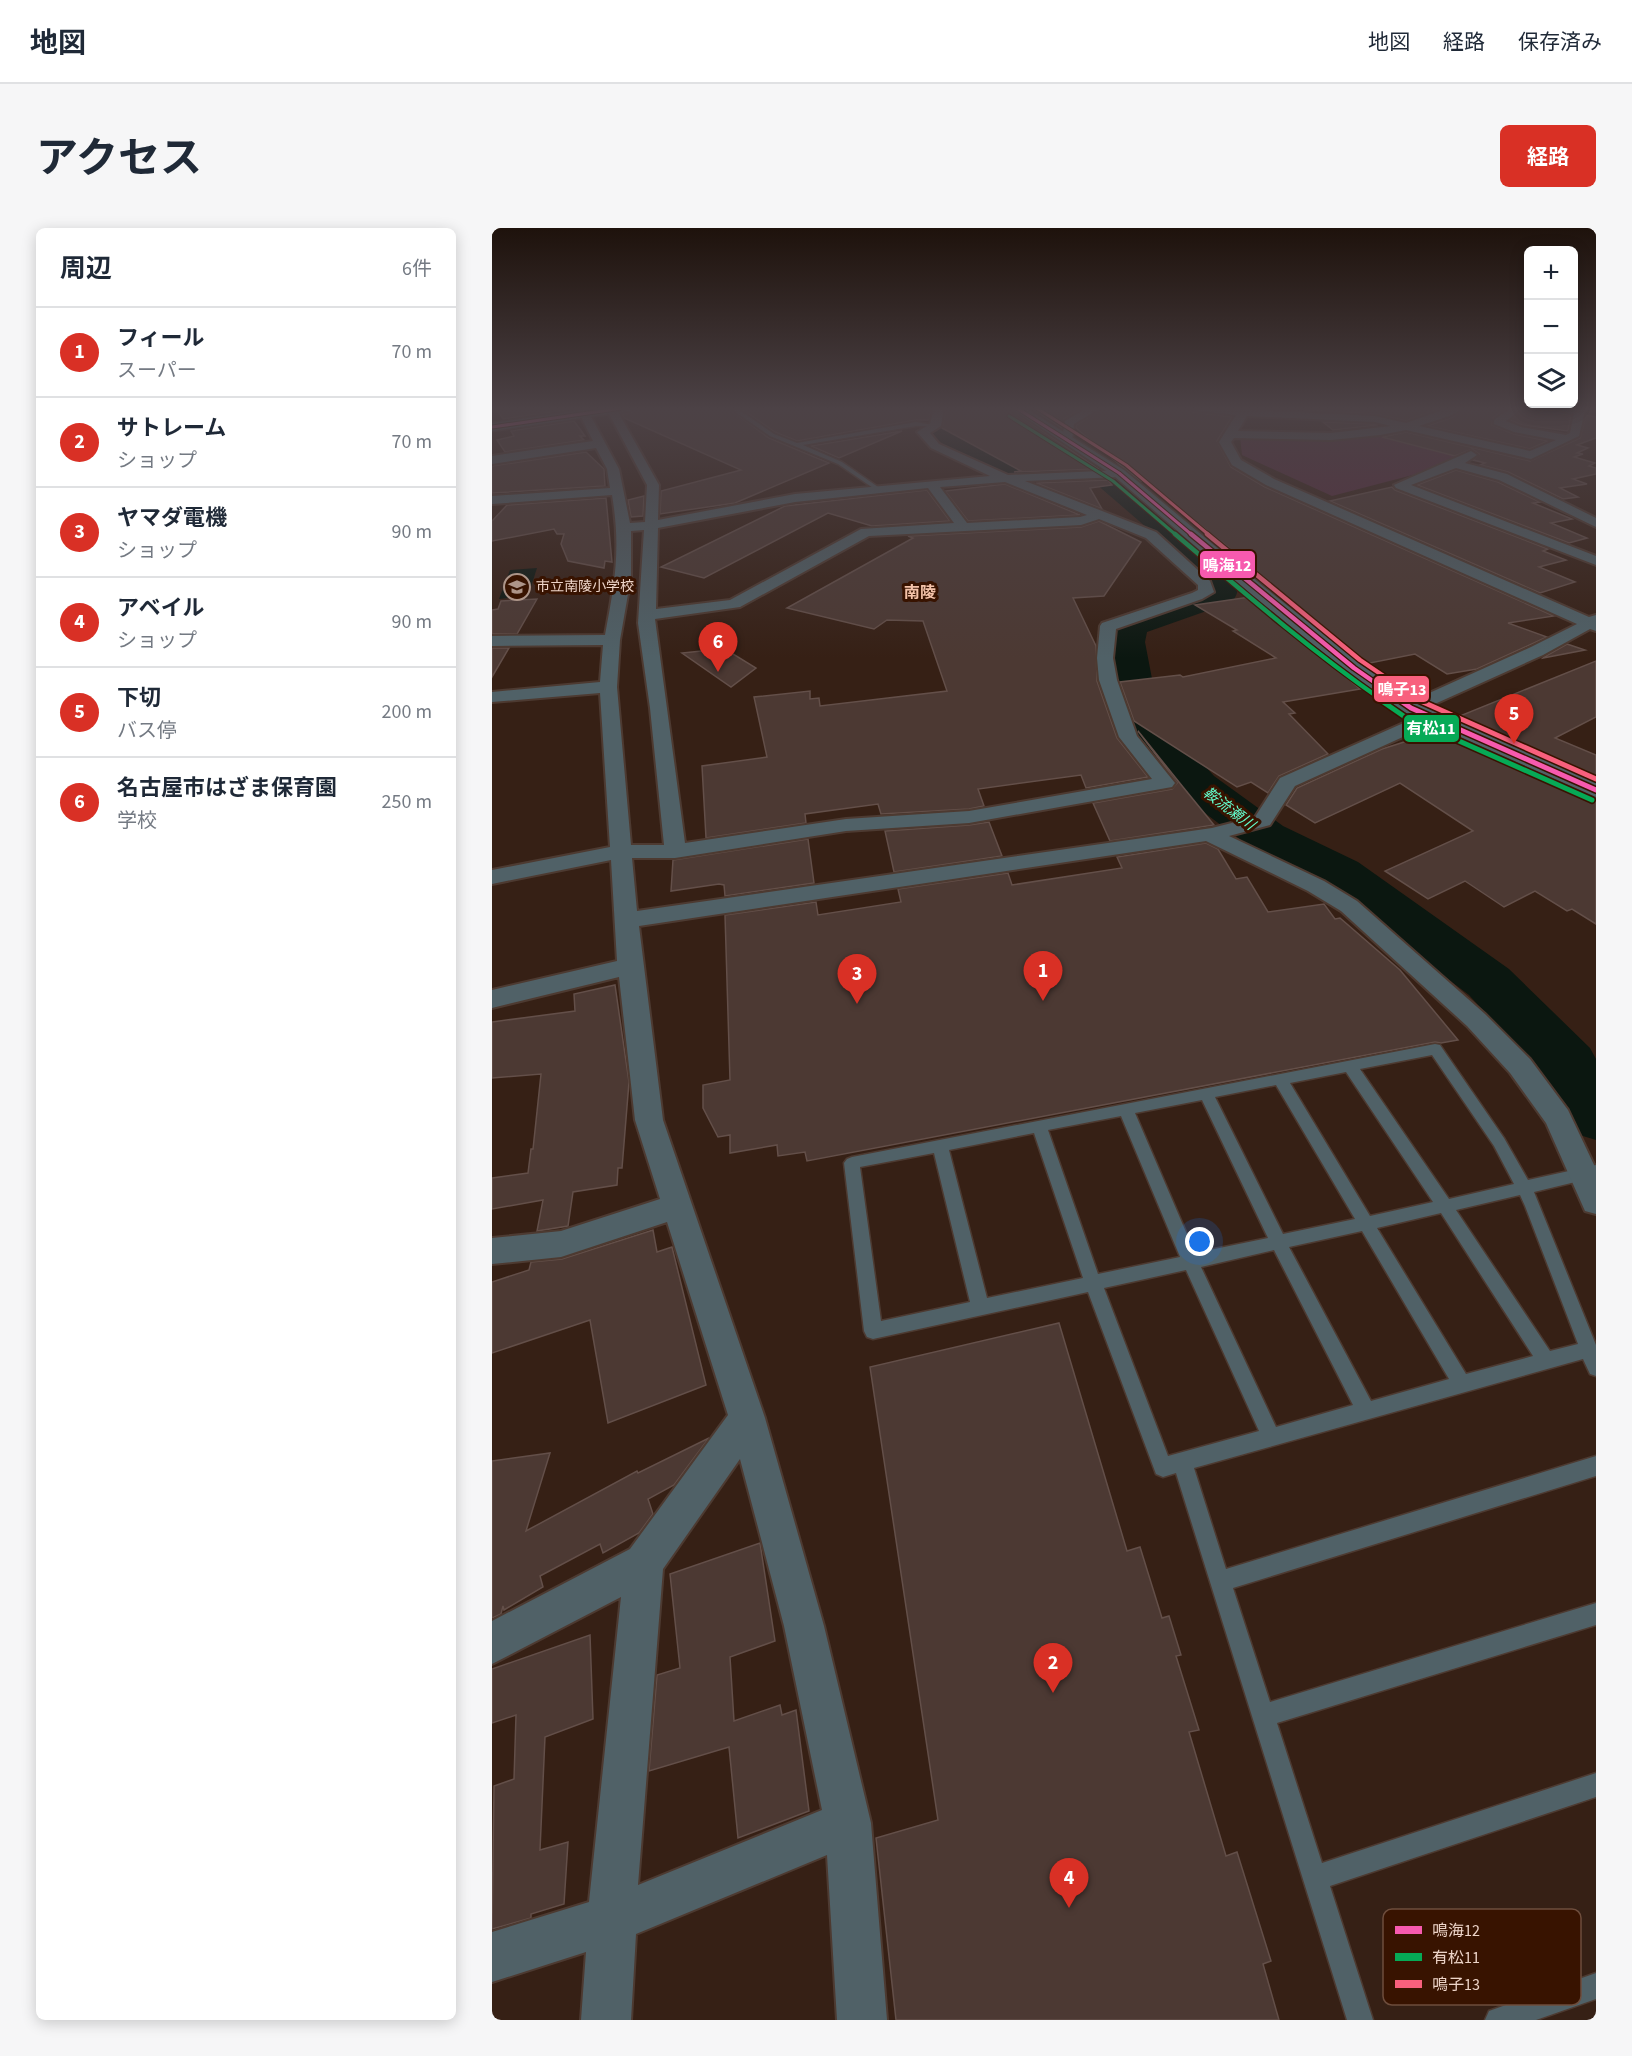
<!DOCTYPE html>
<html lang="ja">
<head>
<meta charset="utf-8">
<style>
	:root { --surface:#fff; --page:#f6f6f7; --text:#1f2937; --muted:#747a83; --line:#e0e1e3; --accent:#d93025 }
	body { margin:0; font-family:"Source Sans 3","Noto Sans JP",sans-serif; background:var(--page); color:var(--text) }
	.controls { position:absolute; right:18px; top:18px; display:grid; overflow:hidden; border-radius:9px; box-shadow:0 3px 15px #0003 }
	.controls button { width:54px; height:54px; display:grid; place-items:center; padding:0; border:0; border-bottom:2px solid var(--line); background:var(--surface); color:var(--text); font:30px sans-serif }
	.you { position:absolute; left:708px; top:1014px; width:21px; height:21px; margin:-15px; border:4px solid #fff; border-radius:50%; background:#1a73e8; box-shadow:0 0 0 9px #1a73e833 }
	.badge { display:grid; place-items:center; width:39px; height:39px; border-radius:50%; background:var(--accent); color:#fff; font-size:20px; font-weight:700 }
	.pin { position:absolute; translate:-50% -50px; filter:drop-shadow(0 2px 3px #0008) }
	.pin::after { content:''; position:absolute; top:32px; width:21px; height:18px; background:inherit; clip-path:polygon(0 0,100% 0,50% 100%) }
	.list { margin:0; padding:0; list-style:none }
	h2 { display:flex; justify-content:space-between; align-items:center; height:78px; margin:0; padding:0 24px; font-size:26px }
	h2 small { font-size:20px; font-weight:400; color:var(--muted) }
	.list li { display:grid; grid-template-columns:39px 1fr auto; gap:18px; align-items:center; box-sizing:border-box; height:90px; padding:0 24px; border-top:2px solid var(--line) }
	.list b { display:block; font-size:22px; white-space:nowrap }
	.list p { margin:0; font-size:20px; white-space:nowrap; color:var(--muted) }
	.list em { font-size:20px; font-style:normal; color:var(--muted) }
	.icon { flex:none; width:33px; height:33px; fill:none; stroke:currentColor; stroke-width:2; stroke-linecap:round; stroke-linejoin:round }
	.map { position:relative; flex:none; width:1104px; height:1792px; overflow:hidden; border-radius:9px }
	header { display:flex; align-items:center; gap:36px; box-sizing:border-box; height:84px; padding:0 30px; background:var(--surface); border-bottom:2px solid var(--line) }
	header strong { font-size:28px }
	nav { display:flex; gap:33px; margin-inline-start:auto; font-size:21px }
	.intro { display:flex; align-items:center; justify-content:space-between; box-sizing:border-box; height:144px; padding:0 36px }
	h1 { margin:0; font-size:42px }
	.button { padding:15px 27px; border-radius:9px; background:var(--accent); color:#fff; font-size:21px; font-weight:700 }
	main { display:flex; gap:36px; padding:0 36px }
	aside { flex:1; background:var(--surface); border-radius:9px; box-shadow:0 3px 15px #0003 }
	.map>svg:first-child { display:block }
	.green { fill:#572a3f }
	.water { fill:#0b1710 }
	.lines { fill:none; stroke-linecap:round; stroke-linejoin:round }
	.river { fill:#0b1710; fill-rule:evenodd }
	.building { fill:#4c3933; stroke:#634f49; stroke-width:1.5 }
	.service-casing { stroke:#4d3a31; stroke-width:3 }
	.minor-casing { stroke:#4d3a31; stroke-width:4 }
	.tertiary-casing { stroke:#4d3a31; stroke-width:3 }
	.service { fill:#506167; fill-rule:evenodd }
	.minor { fill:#506167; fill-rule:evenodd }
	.tertiary { fill:#506167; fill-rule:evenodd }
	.bus-1-far2-casing { stroke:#381300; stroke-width:5 }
	.bus-1-far1-casing { stroke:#381300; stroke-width:7 }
	.bus-1-casing { stroke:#381300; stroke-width:8 }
	.bus-2-far2-casing { stroke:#381300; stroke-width:5 }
	.bus-2-far1-casing { stroke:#381300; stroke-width:7 }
	.bus-2-casing { stroke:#381300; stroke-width:8 }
	.bus-3-far2-casing { stroke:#381300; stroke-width:5 }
	.bus-3-far1-casing { stroke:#381300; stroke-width:7 }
	.bus-3-casing { stroke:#381300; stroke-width:8 }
	.bus-1-far2 { stroke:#f75aaf; stroke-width:3 }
	.bus-1-far1 { stroke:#f75aaf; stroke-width:4.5 }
	.bus-1 { stroke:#f75aaf; stroke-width:5 }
	.bus-2-far2 { stroke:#06aa56; stroke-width:3 }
	.bus-2-far1 { stroke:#06aa56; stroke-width:4.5 }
	.bus-2 { stroke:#06aa56; stroke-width:5 }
	.bus-3-far2 { stroke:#f8607d; stroke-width:3 }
	.bus-3-far1 { stroke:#f8607d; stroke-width:4.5 }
	.bus-3 { stroke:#f8607d; stroke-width:5 }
	.labels { text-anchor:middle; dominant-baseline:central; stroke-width:6; stroke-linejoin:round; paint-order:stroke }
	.far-poi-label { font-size:14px; fill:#edd4c8; stroke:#381300; text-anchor:start }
	.far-water-label { font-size:15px; font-style:italic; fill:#63fecd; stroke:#381300 }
	.far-quarter-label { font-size:16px; font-weight:bold; fill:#f4c3a9; stroke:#381300 }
	.key { fill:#381300; stroke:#6e4d3c; stroke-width:1.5 }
	.key-label { font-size:16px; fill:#edd4c8 }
	.line-badge { stroke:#381300; stroke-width:2 }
	.badge-label { font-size:16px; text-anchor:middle; font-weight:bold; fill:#fff }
</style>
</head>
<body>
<header>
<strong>地図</strong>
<nav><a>地図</a><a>経路</a><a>保存済み</a></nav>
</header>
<div class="intro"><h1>アクセス</h1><a class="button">経路</a></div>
<main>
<aside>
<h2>周辺<small>6件</small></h2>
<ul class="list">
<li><span class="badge">1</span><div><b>フィール</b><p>スーパー</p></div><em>70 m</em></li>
<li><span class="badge">2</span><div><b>サトレーム</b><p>ショップ</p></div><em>70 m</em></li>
<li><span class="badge">3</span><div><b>ヤマダ電機</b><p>ショップ</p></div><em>90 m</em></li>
<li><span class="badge">4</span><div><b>アベイル</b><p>ショップ</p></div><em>90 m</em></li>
<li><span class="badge">5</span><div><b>下切</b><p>バス停</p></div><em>200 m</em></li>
<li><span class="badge">6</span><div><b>名古屋市はざま保育園</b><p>学校</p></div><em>250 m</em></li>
</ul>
</aside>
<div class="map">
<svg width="1104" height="1792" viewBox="0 0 1104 1792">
	<rect width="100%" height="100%" fill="#362015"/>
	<polygon class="green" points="920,203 996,217 963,236 840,268 750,227 748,209 840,213"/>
	<polygon class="water" points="45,340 36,368 7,371 18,342"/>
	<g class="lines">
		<path class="river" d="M468 179H494L501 188 498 193 469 205C492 221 516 231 544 231 567 232 588 229 611 234L614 241 623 243 676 287 741 351C747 360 747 365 740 374L655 404 653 414 661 456 674 495 722 548 791 598 866 634 1017 741 1098 820 1104 831V912L1081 905 1052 849 977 767 830 656 757 618 690 568 633 498 621 456 615 414 620 398 625 390 712 360 654 299 603 255 600 248C581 245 562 248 544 248 508 247 461 234 439 203L443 198 473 186Z"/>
	</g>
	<g class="building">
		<polygon points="3,179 71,179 73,182 11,191"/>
		<polygon points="146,179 234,179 277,210 337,235 243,275 168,286 169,263 249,242 132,190 130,186 139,185"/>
		<polygon points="247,179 440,179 437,192 424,192 305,213 283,204"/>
		<polygon points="454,179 515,179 607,241 522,244 529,243 450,200"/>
		<polygon points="537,179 592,179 572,191 570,200"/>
		<polygon points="612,179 694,179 701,184 740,189 725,213 739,239 773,259 1062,388 1016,395 1055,409 985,441 955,446 923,426 873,436 728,318 736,319 652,253 649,253 628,237 584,200 584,197"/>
		<polygon points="814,179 952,179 914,193 883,186 813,182"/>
		<polygon points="974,179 1016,179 1001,190 1000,197 1022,206 1056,213 1038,221 935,198 961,189"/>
		<polygon points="1034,179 1053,180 1079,188 1076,203 1030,197 1018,192"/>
		<polygon points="1094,187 1104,189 1104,210 1085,217 1096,220 1085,225 1091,226 1082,229 1103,235 1097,238 1104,240 1104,246 1081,251 1095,256 1068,260 1086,269 1071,271 1016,244 988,237 993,235 981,232 987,226 980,221 963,228 890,209 914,204 1038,233 1088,210"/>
		<polygon points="82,193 93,208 88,208 92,212 13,224 5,212 22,208 19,203"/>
		<polygon points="831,194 883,196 886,197 841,202"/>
		<polygon points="410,203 347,230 319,218"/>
		<polygon points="94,224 112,241 113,258 0,265 0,238"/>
		<polygon points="964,242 1006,254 1048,274 1041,275 1080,291 1059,295 1095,310 1077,315 925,257"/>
		<polygon points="616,252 620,257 598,260 610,281 544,255"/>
		<polygon points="513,256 588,287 476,293 453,263"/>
		<polygon points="900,259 903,262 1056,321 1051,323 1074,332 1047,339 1083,354 1048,365 838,273"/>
		<polygon points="435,262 458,293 380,298 336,285 212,350 169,339 293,278"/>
		<polygon points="152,268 151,288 139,289 136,272"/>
		<polygon points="114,270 120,334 113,333 112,340 76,333 69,316 72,306 65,306 62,301 0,313 0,293 15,277"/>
		<polygon points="607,293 649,314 612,368 581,370 604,418 605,453 625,510 656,549 594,560 589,547 486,561 492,578 477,581 389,586 386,576 313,586 314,595 214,610 210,538 275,529 262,469 318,463 318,471 327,470 328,478 455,463 431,393 395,392 382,401 295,380 421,310 416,308 589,299"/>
		<polygon points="758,369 848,441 845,441 868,461 791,474 803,485 797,486 836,526 787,548 776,565 759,554 745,559 642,493 628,454 688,447 691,449 784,430 741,403 745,402 703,377"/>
		<polygon points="45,371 25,406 0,406 0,382 6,381 9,373"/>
		<polygon points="1075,416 1093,422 1051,430 1052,429"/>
		<polygon points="0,420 17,420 0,449"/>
		<polygon points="229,421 233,421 264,440 239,459 190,425"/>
		<polygon points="1104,433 1104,489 1063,510 1104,527 1104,551 963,490"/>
		<polygon points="940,499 1104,571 1104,696 1080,681 1075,683 1043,663 1012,679 973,653 936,671 893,643 981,603 908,555 823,595 794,577 805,560 890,521 928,509 923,506"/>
		<polygon points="646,503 691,559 722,597 618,613 601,575 680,561 685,555"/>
		<polygon points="497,594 510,628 402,644 393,603 477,597"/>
		<polygon points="316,611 322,655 233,668 232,657 227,656 179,663 181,632"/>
		<polygon points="714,615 726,621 744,651 755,649 776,684 832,676 843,691 848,690 908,742 966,812 949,815 943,814 315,933 313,924 286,928 285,917 238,925 238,907 226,909 211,880 211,857 238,852 233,687 324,674 326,687 409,674 406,661 516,645 520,657 630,640 625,629"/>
		<polygon points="123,757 137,854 130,940 126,940 125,957 81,964 76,998 45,1003 51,972 0,981 0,950 36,945 39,921 41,921 49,846 0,850 0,794 83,783 82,766"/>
		<polygon points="161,1002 165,1024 180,1019 214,1157 116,1195 98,1092 0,1125 0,1054 37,1042 39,1034 70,1031"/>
		<polygon points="567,1095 635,1323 648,1319 670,1390 677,1388 689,1427 684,1428 707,1502 697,1504 734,1628 745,1624 779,1733 771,1736 787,1792 404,1792 384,1610 446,1592 378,1139"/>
		<polygon points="217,1210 182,1257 156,1271 161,1286 147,1305 111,1325 108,1316 48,1348 51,1359 12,1382 11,1378 9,1386 0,1390 0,1233 58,1225 34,1303 145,1243 146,1245"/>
		<polygon points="268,1315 283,1413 238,1429 242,1493 288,1477 290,1487 304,1482 317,1583 246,1610 237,1519 157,1543 165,1447 188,1440 178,1346"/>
		<polygon points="98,1407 101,1491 53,1509 48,1622 76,1614 72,1676 39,1686 39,1690 0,1701 2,1558 22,1551 24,1487 0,1495 0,1441"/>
	</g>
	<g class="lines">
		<defs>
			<g id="service">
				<polygon points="236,179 243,179 282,206 305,215 424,194 446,198 424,198 311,217 350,234 386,259 384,262 346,236 278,208"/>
				<path d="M943 816 948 817 1012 910 1036 952 1104 937V949L1042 964 1104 1117V1148L1098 1146 1091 1131 702 1240 734 1341 1104 1228V1248L741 1360 778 1474 1104 1375V1397L785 1495 830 1635 1104 1545V1569L838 1658 881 1792H855L684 1245 671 1249 664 1246 596 1064 381 1111 375 1109 372 1103 352 935 355 931 360 929ZM940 827 1002 918 1022 956 957 971 868 841ZM854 844 941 974 878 988 798 855ZM784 857 863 991 791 1006 723 869ZM710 872 776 1010 703 1025 643 885ZM629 888 688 1029 606 1046 556 902ZM542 905 591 1050 495 1070 457 922ZM442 925 478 1074 389 1093 368 939ZM1028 967 1033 978 1086 1116 1058 1123 964 982ZM949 985 1041 1128 974 1146 885 1000ZM870 1003 957 1151 879 1173 797 1019ZM782 1022 861 1177 784 1199 709 1039ZM694 1042 767 1203 676 1228 612 1060Z"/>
				<polygon points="1104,1745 1104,1771 1044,1792 993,1792 997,1783"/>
			</g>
			<g id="minor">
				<path d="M84 179H94L127 241 138 295 153 294 155 257 115 182 116 180H124L125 182 167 257 166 292 303 266 498 248 439 220 425 204 438 196 442 179H452L449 198 438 205 447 216 516 247 631 242 633 245 631 248 627 249 533 253 664 304 718 353 722 364 710 371 624 401 621 430 625 452 645 508 683 555 680 559 477 595 354 603 183 630H140L145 683 720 600 763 589 788 550 934 485H946L949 489 946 493 803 558 778 597 737 608 832 653 865 673 993 786 1038 831 1076 882 1104 941V986L1093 983 1054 895 1018 845 975 798 849 683 816 663 714 613 147 698 171 892 273 1190 332 1398 379 1595 395 1792H345L335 1627 144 1706 139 1792H89L94 1724 0 1754V1704L97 1674 129 1369 0 1436V1393L138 1321 236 1187 175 994 69 1029 0 1036V1010L69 1003 168 971 143 892 127 749 0 780V762L125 733 119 632 0 656V642L118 619 108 465 0 474V464L108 454 111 417 0 418V408L113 407C123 354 129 321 120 267L0 276V268L118 260 115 241 104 220 0 236V228L101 213ZM513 254 595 287 588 289 475 295 448 259ZM436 260 462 295 369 301 238 372 164 381 166 300 303 274ZM607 291 654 310 706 357V362L700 365 610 395 608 398 605 430 607 452 627 509 660 551 477 583 354 591 193 615 163 391 248 379 377 308 589 297ZM152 302 146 395 158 480 172 617H139L125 459 128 412 139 349V303ZM248 1231 292 1398 330 1582 146 1657 171 1341Z"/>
				<polygon points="597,179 610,179 582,196 580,213 572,213 570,211 573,193"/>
				<path d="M696 179 748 181 750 179H760L758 182 883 188 914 195 959 179H972L960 187 927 198 1038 223 1064 212 1022 204 1002 196V192L1020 179H1032L1014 193 1029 199 1074 207 1078 205 1082 186 1055 179H1094L1087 208 1039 231 914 202 888 207 839 212 742 210 739 214 749 232 782 251 1097 389 1104 387V403L1098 401 1051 427 925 484H913L910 480 913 476 1039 419 1085 396 774 257 740 237 727 214 744 187 701 182ZM755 188 883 194 899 198 839 205 746 203Z"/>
				<polygon points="979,223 985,227 973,235 1015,246 1104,290 1104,299 1007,252 964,240 919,257 1104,328 1104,337 904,260 902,257"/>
			</g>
			<g id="tertiary">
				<polygon points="111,179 144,179 138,183 0,203 0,195"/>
				<polygon points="517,179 532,179 632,242 772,359 869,436 926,476 1104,553 1104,569 912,484 855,444 760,367 622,248"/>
			</g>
		</defs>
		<use href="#service" class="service-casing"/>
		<use href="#minor" class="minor-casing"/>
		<use href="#tertiary" class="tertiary-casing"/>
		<use href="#service" class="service"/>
		<use href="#minor" class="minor"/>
		<use href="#tertiary" class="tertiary"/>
		<defs>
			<g id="bus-1-far2">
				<polyline points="523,179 627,245 700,307"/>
				<polyline points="0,199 137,179"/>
			</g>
			<polyline id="bus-1-far1" points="699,306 862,440 908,472"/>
			<polyline id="bus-1" points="906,471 919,480 1104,562"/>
			<polyline id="bus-2-far2" points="517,188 621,253 684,307"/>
			<path id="bus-2-far1" d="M683 306C750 363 817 421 890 472"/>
			<polyline id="bus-2" points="887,471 913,489 1100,572"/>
			<polyline id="bus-3-far2" points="543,179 634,237 717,307"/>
			<polyline id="bus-3-far1" points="715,306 868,432 927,472"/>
			<polyline id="bus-3" points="924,471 1104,551"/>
		</defs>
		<use href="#bus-1-far2" class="bus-1-far2-casing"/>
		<use href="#bus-1-far1" class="bus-1-far1-casing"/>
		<use href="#bus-1" class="bus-1-casing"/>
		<use href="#bus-2-far2" class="bus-2-far2-casing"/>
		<use href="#bus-2-far1" class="bus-2-far1-casing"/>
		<use href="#bus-2" class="bus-2-casing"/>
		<use href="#bus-3-far2" class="bus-3-far2-casing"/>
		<use href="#bus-3-far1" class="bus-3-far1-casing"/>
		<use href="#bus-3" class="bus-3-casing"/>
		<use href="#bus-1-far2" class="bus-1-far2"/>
		<use href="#bus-1-far1" class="bus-1-far1"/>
		<use href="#bus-1" class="bus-1"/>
		<use href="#bus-2-far2" class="bus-2-far2"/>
		<use href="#bus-2-far1" class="bus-2-far1"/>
		<use href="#bus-2" class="bus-2"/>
		<use href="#bus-3-far2" class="bus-3-far2"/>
		<use href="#bus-3-far1" class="bus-3-far1"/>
		<use href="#bus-3" class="bus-3"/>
	</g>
	<linearGradient id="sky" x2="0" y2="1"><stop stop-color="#1e120c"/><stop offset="0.42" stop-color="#4c4246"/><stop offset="1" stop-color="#4c4246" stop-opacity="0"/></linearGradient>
	<rect width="1104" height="430" fill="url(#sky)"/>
	<defs>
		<symbol id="school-ring" viewBox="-11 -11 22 22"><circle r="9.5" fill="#381300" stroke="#ad9589" stroke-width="1.5"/><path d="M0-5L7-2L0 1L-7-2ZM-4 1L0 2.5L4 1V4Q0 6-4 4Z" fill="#ad9589"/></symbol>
	</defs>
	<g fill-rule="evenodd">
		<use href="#school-ring" x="10" y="344" width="30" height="30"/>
	</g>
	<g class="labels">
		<g class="far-poi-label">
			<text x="44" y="359">市立南陵小学校</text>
		</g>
		<g class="far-water-label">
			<text transform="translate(737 581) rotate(37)">鞍流瀬川</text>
		</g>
		<g class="far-quarter-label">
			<text x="428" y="365">南陵</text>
		</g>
	</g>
	<rect x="891" y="1681" width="198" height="96" rx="9" class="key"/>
	<rect x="903" y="1698" width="27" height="8" fill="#f75aaf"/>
	<rect x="903" y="1725" width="27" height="8" fill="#06aa56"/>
	<rect x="903" y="1752" width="27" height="8" fill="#f8607d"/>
	<g class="key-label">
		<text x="940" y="1708">鳴海12</text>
		<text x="940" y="1735">有松11</text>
		<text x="940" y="1762">鳴子13</text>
	</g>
	<g class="line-badge">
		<rect x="707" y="322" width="57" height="29" rx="6" fill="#f75aaf"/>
		<rect x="881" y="447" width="57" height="28" rx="6" fill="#f8607d"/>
		<rect x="911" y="486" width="57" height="29" rx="6" fill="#06aa56"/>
	</g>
	<g class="badge-label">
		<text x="735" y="343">鳴海12</text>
		<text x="910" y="467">鳴子13</text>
		<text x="939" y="506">有松11</text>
	</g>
</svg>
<div class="controls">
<button>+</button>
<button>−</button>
<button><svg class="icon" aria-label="layers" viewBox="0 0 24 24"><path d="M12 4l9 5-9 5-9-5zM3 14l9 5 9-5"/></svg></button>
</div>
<div class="you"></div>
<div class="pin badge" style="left:551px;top:773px">1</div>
<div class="pin badge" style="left:561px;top:1465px">2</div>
<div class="pin badge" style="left:365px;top:776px">3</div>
<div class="pin badge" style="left:577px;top:1680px">4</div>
<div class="pin badge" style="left:1022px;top:516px">5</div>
<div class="pin badge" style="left:226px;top:444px">6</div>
</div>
</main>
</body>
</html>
